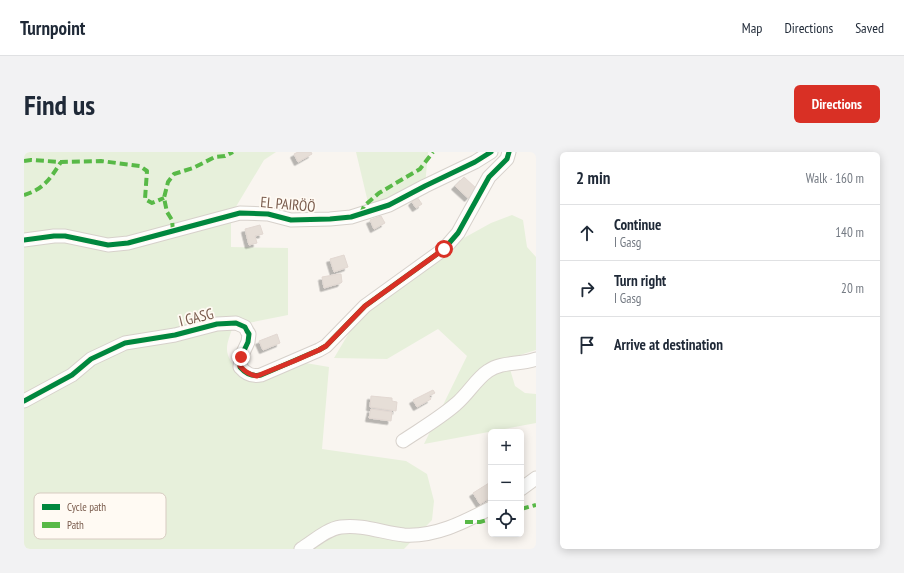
<!DOCTYPE html>
<html lang="en">
<head>
<meta charset="utf-8">
<style>
	:root { --surface:#fff; --page:#f2f2f3; --text:#1f2937; --muted:#747a83; --line:#e0e1e3; --accent:#d93025 }
	body { margin:0; font-family:"PT Sans Narrow",sans-serif; background:var(--page); color:var(--text) }
	.controls { position:absolute; right:12px; bottom:12px; display:grid; overflow:hidden; border-radius:6px; box-shadow:0 2px 10px #0003 }
	.controls button { width:36px; height:36px; display:grid; place-items:center; padding:0; border:0; border-bottom:1px solid var(--line); background:var(--surface); color:var(--text); font:20px sans-serif }
	.stop { position:absolute; width:12px; height:12px; margin:-9px; border:3px solid #d93025; border-radius:50%; background:#fff }
	.stop.end { background:#d93025; border-color:#fff; box-shadow:0 1px 4px #0008 }
	.list { margin:0; padding:0; list-style:none }
	h2 { display:flex; justify-content:space-between; align-items:center; height:52px; margin:0; padding:0 16px; font-size:17px }
	h2 small { font-size:13px; font-weight:400; color:var(--muted) }
	.list li { display:grid; grid-template-columns:26px 1fr auto; gap:12px; align-items:center; box-sizing:border-box; height:56px; padding:0 16px; border-top:1px solid var(--line) }
	.list b { display:block; font-size:15px; white-space:nowrap }
	.list p { margin:0; font-size:13px; white-space:nowrap; color:var(--muted) }
	.list em { font-size:13px; font-style:normal; color:var(--muted) }
	.icon { flex:none; width:22px; height:22px; fill:none; stroke:currentColor; stroke-width:2; stroke-linecap:round; stroke-linejoin:round }
	.map { position:relative; flex:none; width:512px; height:397px; overflow:hidden; border-radius:6px }
	header { display:flex; align-items:center; gap:24px; box-sizing:border-box; height:56px; padding:0 20px; background:var(--surface); border-bottom:1px solid var(--line) }
	header strong { font-size:19px }
	nav { display:flex; gap:22px; margin-inline-start:auto; font-size:14px }
	.intro { display:flex; align-items:center; justify-content:space-between; box-sizing:border-box; height:96px; padding:0 24px }
	h1 { margin:0; font-size:28px }
	.button { padding:10px 18px; border-radius:6px; background:var(--accent); color:#fff; font-size:14px; font-weight:700 }
	main { display:flex; gap:24px; padding:0 24px }
	aside { flex:1; background:var(--surface); border-radius:6px; box-shadow:0 2px 10px #0003 }
	.map>svg:first-child { display:block }
	.green { fill:#e7f0db }
	.building { fill:#e6ded7; stroke:#e2d8d2; filter:url(#shadow) }
	.lines { fill:none; stroke-linecap:round; stroke-linejoin:round }
	.minor-casing { stroke:#d7d1cb; stroke-width:15 }
	.minor { stroke:#fefefd; stroke-width:13 }
	.quiet { stroke:#58b947; stroke-width:4; stroke-dasharray:8 4; stroke-linecap:butt }
	.cycleway-casing { stroke:#fffaf3; stroke-width:8 }
	.cycleway { stroke:#00873e; stroke-width:5 }
	.route { stroke:#d93025; stroke-width:5 }
	.labels { text-anchor:middle; dominant-baseline:central; stroke-width:3.5; stroke-linejoin:round; paint-order:stroke }
	.street-label { font-size:15px; fill:#7a5c4d; stroke:#fffaf3 }
	.key { fill:#fffaf3; stroke:#d7cbc1; stroke-width:1 }
	.key-label { font-size:11px; fill:#7a5c4d }
</style>
</head>
<body>
<header>
<strong>Turnpoint</strong>
<nav><a>Map</a><a>Directions</a><a>Saved</a></nav>
</header>
<div class="intro"><h1>Find us</h1><a class="button">Directions</a></div>
<main>
<div class="map">
<svg width="512" height="397" viewBox="0 0 512 397">
	<defs>
		<filter id="shadow"><feDropShadow dx="-3.5" dy="3.5" stdDeviation="0" flood-color="#0004"/></filter>
	</defs>
	<rect width="100%" height="100%" fill="#f9f5f0"/>
	<g class="green">
		<path d="M0 0H252L240 8 207 63V95L264 96V163L209 174C204 190 198 199 210 213L216 215 223 221 270 209 305 215 298 297 382 309 403 322 410 349 408 368 380 397H0Z"/>
		<polygon points="332,0 404,0 401,34 346,59"/>
		<polygon points="488,63 499,68 503,95 512,105 512,198 483,207 491,234 501,241 512,242 512,271 400,292 443,204 414,177 363,207 310,206 341,154 420,97 467,71"/>
	</g>
	<g class="building">
		<polygon points="274,0 287,0 288,2 274,10 270,2"/>
		<polygon points="440,25 453,37 444,46 431,34"/>
		<polygon points="393,45 398,52 392,56 388,50"/>
		<polygon points="357,64 361,71 350,77 346,68"/>
		<polygon points="236,73 239,82 231,84 233,91 225,93 221,77"/>
		<polygon points="320,103 324,115 310,120 306,107"/>
		<polygon points="315,122 317,122 318,130 317,131 300,136 298,125"/>
		<polygon points="253,182 256,191 239,198 235,189"/>
		<polygon points="409,238 411,241 405,244 407,247 393,255 389,248"/>
		<polygon points="347,244 368,246 368,249 373,250 372,259 346,255"/>
		<polygon points="347,257 368,260 367,269 345,266"/>
		<polygon points="465,331 467,334 467,345 456,352 449,341"/>
	</g>
	<g class="lines">
		<defs>
			<g id="minor">
				<polyline points="0,88 30,84 41,84 84,93 104,91 216,61 244,62 267,68 306,67 327,65 365,53 401,34 451,10 467,0"/>
				<path d="M0 249 48 223 67 207 101 191 151 183 193 172 212 171 221 175 223 179 225 182 224 190 217 205 216 215C222 222 228 225 237 223L295 198 302 194 341 154 420 97 434 81 465 25 483 7 485 0"/>
				<path d="M379 289C397 277 416 266 432 252 444 242 452 227 464 219 478 209 497 213 512 207"/>
				<polyline points="497,337 512,326"/>
				<path d="M277 397C289 390 302 377 317 375 338 372 360 381 380 383 412 385 440 370 467 356"/>
			</g>
		</defs>
		<use href="#minor" class="minor-casing"/>
		<use href="#minor" class="minor"/>
		<g class="quiet">
			<polyline points="0,9 7,8 37,10 77,9 116,14 123,19 121,47 128,51 140,46"/>
			<path d="M0 43C20 37 26 27 37 10"/>
			<polyline points="337,62 340,54 355,41 396,17 409,0"/>
			<polyline points="149,79 148,68 143,60 140,46 144,30 150,22 169,16 191,5 201,4 209,0"/>
			<polyline points="497,357 512,353"/>
			<polyline points="441,370 456,370 467,367"/>
		</g>
		<defs>
			<g id="cycleway">
				<polyline points="0,88 30,84 41,84 84,93 104,91 216,61 244,62 267,68 306,67 327,65 365,53 401,34 451,10 467,0"/>
				<path d="M0 249 48 223 67 207 101 191 151 183 193 172 212 171 221 175 223 179 225 182 224 190 217 205 216 215C222 222 228 225 237 223L295 198 302 194 341 154 420 97 434 81 465 25 483 7 485 0"/>
			</g>
		</defs>
		<use href="#cycleway" class="cycleway-casing"/>
		<use href="#cycleway" class="cycleway"/>
	</g>
	<g class="lines">
		<path class="route" d="M217 205 216 214C221 220 226 223 233 224L270 209 295 198 302 194 341 154 420 97"/>
	</g>
	<g class="labels">
		<g class="street-label">
			<text transform="translate(264 52) rotate(5)">EL PAIRÖÖ</text>
			<text transform="translate(172 165) rotate(-14)">I GASG</text>
		</g>
	</g>
	<rect x="10" y="341" width="132" height="46" rx="6" class="key"/>
	<rect x="18" y="352" width="18" height="6" fill="#00873e"/>
	<rect x="18" y="370" width="18" height="6" fill="#58b947"/>
	<g class="key-label">
		<text x="43" y="359">Cycle path</text>
		<text x="43" y="377">Path</text>
	</g>
</svg>
<div class="controls">
<button>+</button>
<button>−</button>
<button><svg class="icon" aria-label="locate" viewBox="0 0 24 24"><circle cx="12" cy="12" r="6"/><path d="M12 2v4M12 18v4M2 12h4M18 12h4"/></svg></button>
</div>
<div class="stop" style="left:420px;top:97px"></div>
<div class="stop end" style="left:217px;top:205px"></div>
</div>
<aside>
<h2>2 min<small>Walk · 160 m</small></h2>
<ul class="list">
<li><svg class="icon" aria-label="ahead" viewBox="0 0 24 24"><path d="M12 20V5M6 11l6-6 6 6"/></svg><div><b>Continue</b><p>I Gasg</p></div><em>140 m</em></li>
<li><svg class="icon" aria-label="right" viewBox="0 0 24 24"><path d="M7 20v-9h11M14 6l5 5-5 5"/></svg><div><b>Turn right</b><p>I Gasg</p></div><em>20 m</em></li>
<li><svg class="icon" aria-label="arrive" viewBox="0 0 24 24"><path d="M6 21V4h12l-3 4 3 4H6"/></svg><div><b>Arrive at destination</b></div></li>
</ul>
</aside>
</main>
</body>
</html>
